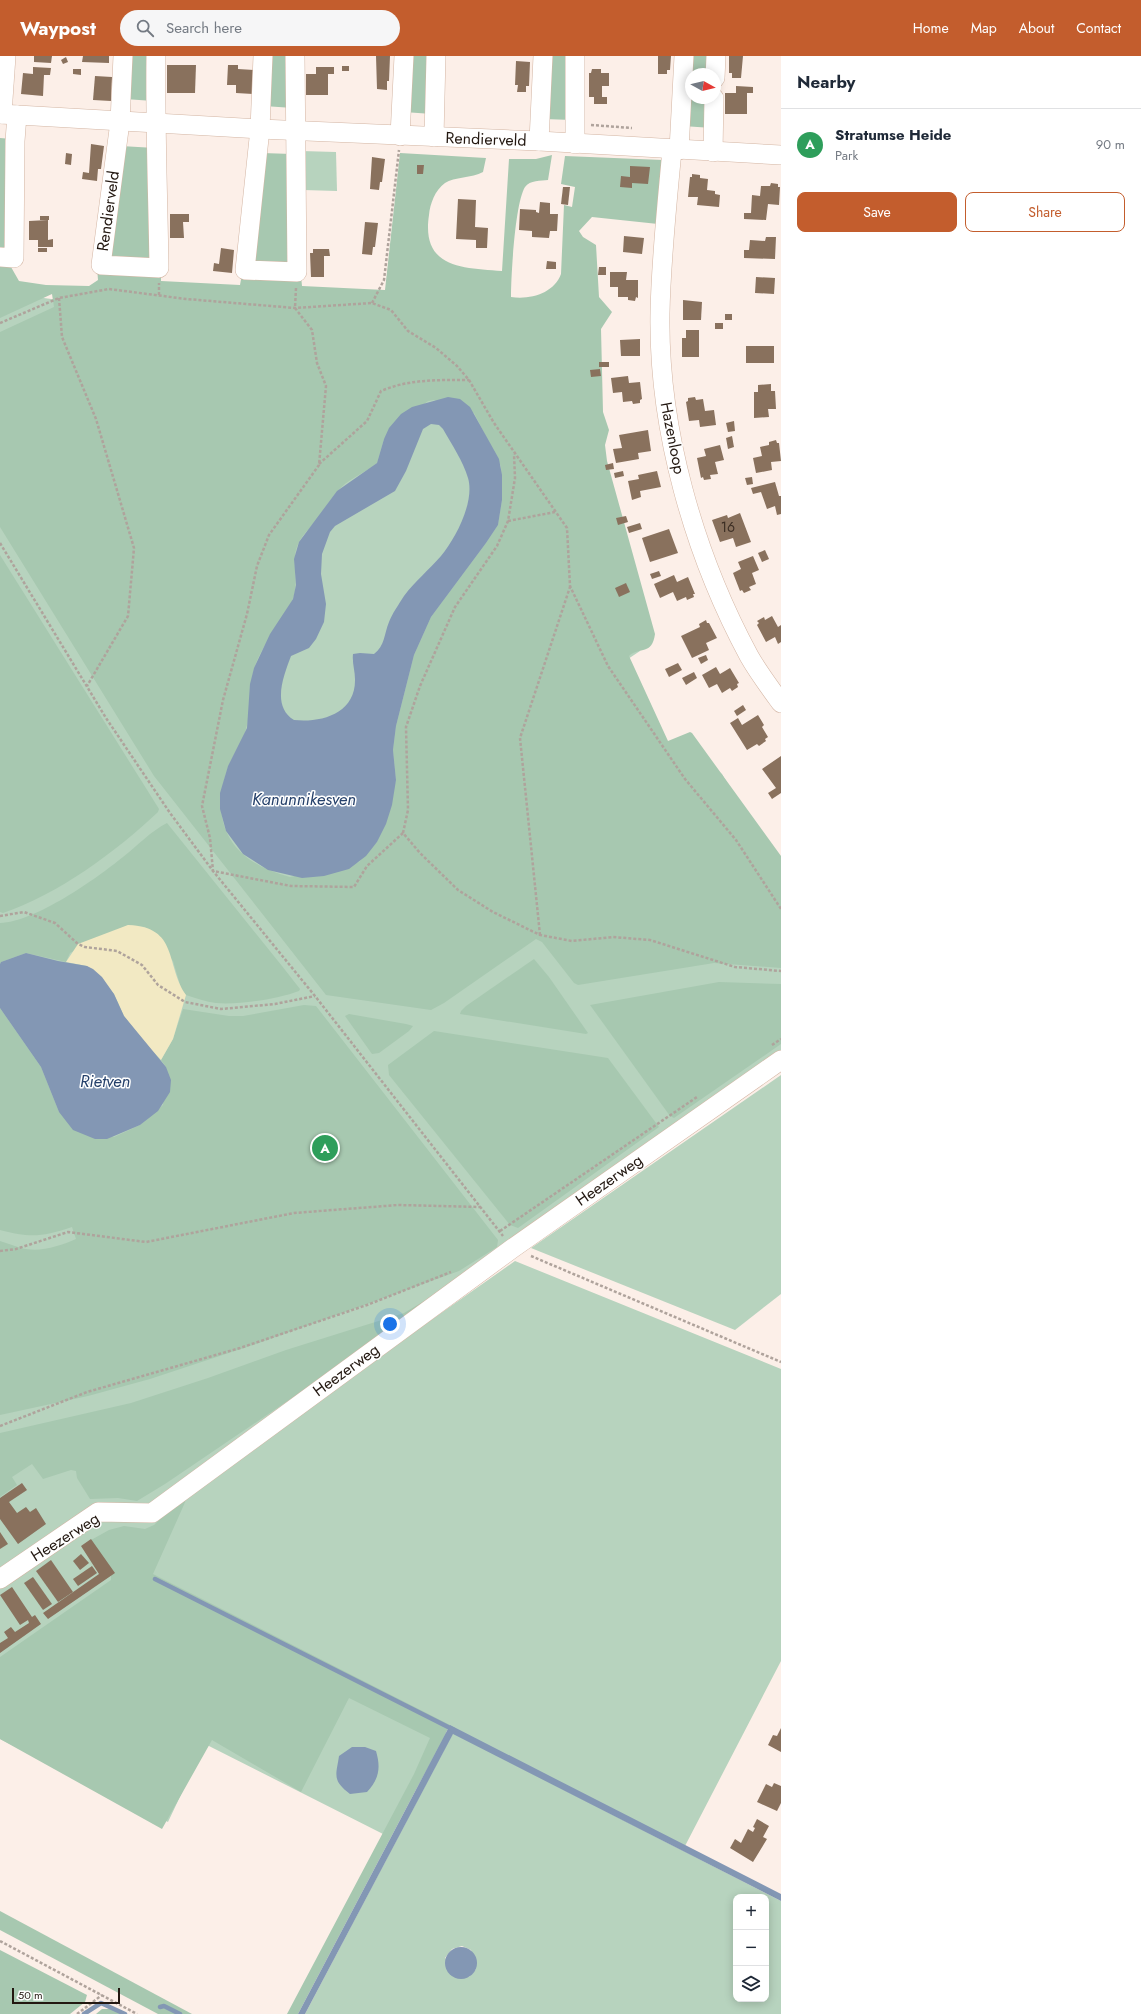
<!DOCTYPE html>
<html lang="en">
<head>
<meta charset="utf-8">
<style>
	:root { --surface:#fff; --page:#f6f6f7; --text:#1f2937; --muted:#747a83; --line:#e0e1e3; --accent:#c35d2d }
	body { margin:0; font-family:Jost,sans-serif; background:var(--page); color:var(--text) }
	.controls { position:absolute; right:12px; bottom:12px; display:grid; overflow:hidden; border-radius:8px; box-shadow:0 2px 10px #0003 }
	.controls button { width:36px; height:36px; display:grid; place-items:center; padding:0; border:0; border-bottom:1px solid var(--line); background:var(--surface); color:var(--text); font:20px sans-serif }
	.compass { position:absolute; left:685px; top:12px; width:36px; height:36px; border-radius:50%; background:var(--surface); box-shadow:0 2px 10px #0003; rotate:98deg }
	.scale { position:absolute; left:12px; bottom:10px; width:108px; box-sizing:border-box; padding-left:4px; border:2px solid #231811; border-top:0; font-size:11px; line-height:14px; white-space:nowrap; color:#231811; -webkit-text-stroke:3px #fff; paint-order:stroke }
	.you { position:absolute; left:390px; top:1268px; width:14px; height:14px; margin:-10px; border:3px solid #fff; border-radius:50%; background:#1a73e8; box-shadow:0 0 0 6px #1a73e833 }
	.badge { display:grid; place-items:center; width:26px; height:26px; border-radius:50%; background:var(--accent); color:#fff; font-size:13px; font-weight:700 }
	.pin { position:absolute; translate:-50% -50%; border:2px solid #fff; box-shadow:0 1px 4px #0006 }
	.list { margin:0; padding:0; list-style:none }
	h2 { display:flex; justify-content:space-between; align-items:center; height:52px; margin:0; padding:0 16px; font-size:17px }
	h2 small { font-size:13px; font-weight:400; color:var(--muted) }
	.list li { display:grid; grid-template-columns:26px 1fr auto; gap:12px; align-items:center; box-sizing:border-box; height:72px; padding:0 16px; border-top:1px solid var(--line) }
	.list b { display:block; font-size:15px; white-space:nowrap }
	.list p { margin:0; font-size:13px; white-space:nowrap; color:var(--muted) }
	.list em { font-size:13px; font-style:normal; color:var(--muted) }
	.actions { display:flex; gap:8px; padding:12px 16px }
	.actions a { flex:1; padding:9px 0; border:1px solid var(--accent); border-radius:8px; text-align:center; font-size:14px; color:var(--accent) }
	.actions .main { background:var(--accent); color:#fff }
	.icon { flex:none; width:22px; height:22px; fill:none; stroke:currentColor; stroke-width:2; stroke-linecap:round; stroke-linejoin:round }
	.map { position:relative; flex:none; width:781px; height:1958px; overflow:hidden }
	header { display:flex; align-items:center; gap:24px; box-sizing:border-box; height:56px; padding:0 20px; background:var(--accent); color:#fff }
	header strong { font-size:19px }
	nav { display:flex; gap:22px; margin-inline-start:auto; font-size:14px }
	.search { width:280px; height:36px; background:var(--page); display:flex; align-items:center; gap:10px; box-sizing:border-box; padding:0 14px; border-radius:22px; color:var(--muted); font-size:15px }
	main { display:flex }
	aside { flex:1; background:var(--surface) }
	.map>svg:first-child { display:block }
	.green { fill:#b7d3be; fill-rule:evenodd }
	.forest { fill:#a7c8b0; fill-rule:evenodd }
	.sand { fill:#f2e9c3 }
	.water { fill:#8397b4; fill-rule:evenodd }
	.lines { fill:none; stroke-linecap:round; stroke-linejoin:round }
	.stream { stroke:#8397b4; stroke-width:4.5 }
	.building { fill:#89715d }
	.minor-casing { stroke:#d3b5a3; stroke-width:20 }
	.path { stroke:#afa39c; stroke-width:2.5; stroke-dasharray:3 2; stroke-linecap:butt }
	.minor { stroke:#fff; stroke-width:19 }
	.labels { text-anchor:middle; dominant-baseline:central; stroke-width:3; stroke-linejoin:round; paint-order:stroke }
	.number-label { font-size:14px; fill:#3c2e24 }
	.street-label { font-size:16px; fill:#231811; stroke:#fff }
	.water-label { font-size:17px; font-style:italic; fill:#26416b; stroke:#fff }
</style>
</head>
<body>
<header>
<strong>Waypost</strong>
<div class="search"><svg class="icon" aria-label="search" viewBox="0 0 24 24"><circle cx="10" cy="10" r="6"/><path d="M15 15l6 6"/></svg>Search here</div>
<nav><a>Home</a><a>Map</a><a>About</a><a>Contact</a></nav>
</header>
<main>
<div class="map">
<svg width="781" height="1958" viewBox="0 0 781 1958">
	<rect width="100%" height="100%" fill="#fcefe8"/>
	<g class="green">
		<polygon points="301,95 336,96 337,135 303,134"/>
		<polygon points="0,236 139,255 421,251 640,595 616,611 659,685 690,691 722,718 781,821 781,1000 193,1422 184,1448 191,1433 515,1205 781,1313 781,1605 685,1790 158,1521 447,1678 389,1781 205,1688 168,1766 0,1683"/>
		<polygon points="781,1019 781,1238 735,1274 531,1192"/>
		<path d="M453 1677 781 1845V1958H305ZM736 1841H766V1943H736ZM462 1890 471 1894 476 1913 469 1921 445 1902 452 1893Z"/>
	</g>
	<g class="forest">
		<polygon points="127,0 153,0 153,45 125,43"/>
		<polygon points="267,0 293,0 293,52 264,50"/>
		<polygon points="407,0 432,0 432,58 404,56"/>
		<polygon points="546,0 571,0 572,64 544,63"/>
		<polygon points="688,0 712,0 712,18 691,18 691,42 712,42 712,72 683,70"/>
		<polygon points="0,82 12,83 12,192 0,197"/>
		<polygon points="121,90 155,92 157,210 102,207"/>
		<polygon points="262,97 292,98 294,210 253,211"/>
		<path d="M400 97 486 102 483 116C472 122 454 121 445 127 435 134 430 148 429 159 421 212 462 212 502 215L509 103H536L552 99 548 124C541 125 530 124 525 131 515 147 511 220 511 241 531 244 554 237 561 218L564 149 572 151 575 131 561 128 565 100 663 104 658 168 592 161 579 175 583 181 596 189 599 241 612 256 601 273 603 356 609 374 605 389 607 405 655 578C652 600 640 590 629 600L668 685 690 676 692 677 781 800V912L714 907 578 929 574 927 542 886 536 883 444 947 431 954 326 939 154 720 0 471V276L54 251 52 238 0 262V209L11 211 19 225 46 229 89 230 98 224 97 211 161 214V225L240 229 242 218 301 220 302 230 385 234ZM434 344 474 357 501 410 502 444 498 469 486 487 431 561 414 599 396 670 393 694 396 724 377 786 359 806 290 821C232 806 208 769 228 711 233 698 243 686 246 673 252 654 248 634 254 613 263 585 281 569 292 545 301 526 289 505 299 486 304 477 312 470 318 462 327 449 336 434 349 425 358 419 368 414 377 407L384 383 428 345Z"/>
		<path d="M0 499 159 753 158 756C117 795 57 839 3 857L0 856Z"/>
		<path d="M167 767 282 910 300 933 299 935C278 943 239 949 216 947 206 946 196 942 186 939L181 932 173 905 145 871 128 869 70 897 66 906 26 897 1 906 0 908V867C35 866 96 823 123 801 137 790 151 775 167 767Z"/>
		<polygon points="534,903 549,921 588,977 586,978 460,958 461,955 466,950"/>
		<polygon points="719,926 781,928 781,988 674,1062 670,1060 590,949"/>
		<path d="M304 949 316 950 498 1184 497 1191 459 1215 256 1288 150 1323 88 1340 0 1359V1185C7 1187 14 1190 21 1192 39 1197 60 1190 76 1183L72 1171C42 1181 30 1182 0 1174V952L41 1011 59 1056 114 1081 140 1069 163 1049 166 1011 161 1004 173 983 183 953 229 960H243Z"/>
		<polygon points="349,958 406,968 413,970 409,975 379,997 372,998 345,960"/>
		<polygon points="434,975 608,1002 659,1071 518,1172 510,1169 389,1019 388,1009"/>
		<polygon points="513,1192 165,1428 137,1445 118,1442 90,1443 77,1422 76,1415 71,1414 43,1423 32,1408 12,1421 17,1429 0,1441 0,1377 131,1347 208,1322 286,1294 404,1257"/>
		<polygon points="191,1433 153,1518 450,1669 298,1958 287,1958 414,1718 430,1682 349,1642 301,1736 212,1684 162,1773 0,1683 0,1601 111,1524 111,1518 91,1484 109,1474 124,1470 145,1473 154,1469"/>
		<polygon points="0,1855 192,1958 158,1958 0,1874"/>
		<polygon points="0,1894 87,1939 85,1946 70,1958 0,1958"/>
		<polygon points="102,1953 111,1953 121,1958 96,1958"/>
	</g>
	<path class="sand" d="M128 869C179 871 165 908 186 939L173 983 161 1004 144 986 124 960 114 938 87 910 66 906 78 888Z"/>
	<g class="water">
		<path d="M448 341 460 343 470 351 499 403 502 419V444L498 469 486 487 431 561 414 599 396 670 393 694 396 724 392 749 386 768 377 786 366 800 349 813 324 820 302 822 268 814 243 798 226 775 220 753V737L228 710 247 672 250 628 254 612 270 578 293 543 296 529 294 503 299 486 337 435 377 407 384 383 389 372 401 358 412 351ZM431 368 439 369 443 373C452 389 463 405 468 422 475 445 456 482 441 500 429 514 415 525 404 540 399 548 392 558 389 566 384 578 385 590 374 598L360 597 353 598C352 607 355 615 355 623 356 657 322 667 294 664 271 650 284 619 291 600L309 592 316 583 324 566 326 548 321 518 322 498 330 476 335 470 395 435 406 415 423 373Z"/>
		<polygon points="26,897 58,905 87,910 93,913 102,921 114,938 124,960 166,1011 171,1024 170,1036 158,1055 140,1069 107,1083 95,1083 73,1074 59,1056 41,1011 0,952 0,908 1,906"/>
		<polygon points="450,1669 781,1838 781,1845 453,1678 305,1958 298,1958"/>
		<path d="M352 1691H365L376 1695C381 1712 379 1723 367 1736L350 1738C332 1724 336 1720 339 1700Z"/>
		<circle cx="461" cy="1907" r="16"/>
	</g>
	<g class="lines">
		<g class="stream">
			<polyline points="155,1523 454,1674"/>
			<polyline points="160,1951 164,1950 180,1958"/>
			<polyline points="84,1958 101,1947 125,1958"/>
		</g>
	</g>
	<g class="building">
		<polygon points="34,0 52,0 51,7 34,6"/>
		<polygon points="83,0 109,0 109,7 82,6"/>
		<polygon points="376,0 390,0 389,25 387,25 387,34 377,33"/>
		<polygon points="658,0 671,0 670,14 667,14 667,18 658,18"/>
		<polygon points="729,0 743,0 741,22 732,22 732,17 729,17"/>
		<polygon points="66,1 68,6 63,8 61,4"/>
		<polygon points="516,5 530,6 529,30 526,30 526,36 517,36 518,29 515,29"/>
		<polygon points="167,9 196,9 195,37 167,37"/>
		<polygon points="228,9 238,9 238,13 254,14 253,38 236,37 236,29 227,29"/>
		<rect x="342" y="10" width="7" height="5"/>
		<polygon points="33,11 51,12 50,19 44,19 43,40 21,38 23,17 33,18"/>
		<polygon points="316,11 334,11 334,18 328,18 328,39 306,39 306,18 316,18"/>
		<polygon points="73,13 81,13 81,19 73,18"/>
		<polygon points="592,13 601,13 601,17 609,17 609,30 602,30 602,41 607,41 607,48 594,48 594,41 589,41 589,17 591,17"/>
		<polygon points="95,20 112,21 111,45 93,44"/>
		<polygon points="736,30 753,31 753,37 747,37 747,58 725,58 725,37 736,37"/>
		<polygon points="91,88 104,90 101,113 98,113 97,125 82,123 83,116 89,117"/>
		<polygon points="66,97 72,98 71,109 65,108"/>
		<polygon points="372,101 385,103 382,126 380,126 379,134 370,133"/>
		<polygon points="417,109 424,109 423,118 417,118"/>
		<polygon points="630,110 650,111 648,128 632,127 632,132 620,131 621,120 630,121"/>
		<polygon points="692,118 700,119 700,122 708,123 707,134 715,135 715,138 720,139 719,151 697,149 698,141 688,141 690,121 692,121"/>
		<polygon points="771,127 778,128 778,131 780,131 779,149 768,148 766,164 744,163 744,157 751,157 752,139 760,140 761,130 770,130"/>
		<polygon points="563,131 570,131 568,149 561,148"/>
		<polygon points="458,143 476,144 475,171 488,172 487,192 476,192 476,184 456,183"/>
		<polygon points="540,146 550,147 550,158 558,158 557,175 550,175 549,182 532,181 532,175 519,174 520,153 536,154 536,156 539,157"/>
		<polygon points="170,158 189,158 189,166 183,166 184,182 170,182"/>
		<rect x="40" y="160" width="9" height="4"/>
		<polygon points="48,164 48,184 53,183 53,191 38,191 38,184 29,184 29,165"/>
		<polygon points="365,166 378,167 375,191 373,191 372,199 362,198"/>
		<polygon points="624,180 644,182 642,198 623,196"/>
		<polygon points="766,181 776,181 775,203 744,202 744,194 749,194 750,184 765,185"/>
		<rect x="38" y="192" width="9" height="4"/>
		<polygon points="221,192 234,194 232,217 213,215 214,207 219,208"/>
		<polygon points="313,193 329,193 330,200 324,200 324,221 311,221 310,197 313,197"/>
		<polygon points="547,205 556,206 556,213 546,213"/>
		<polygon points="599,211 606,211 606,219 598,219"/>
		<polygon points="610,216 627,216 626,224 638,224 638,242 636,241 635,245 628,244 628,241 618,241 618,231 610,231"/>
		<polygon points="756,221 775,222 774,238 755,237"/>
		<polygon points="683,244 702,246 701,264 683,264"/>
		<rect x="725" y="258" width="7" height="6"/>
		<rect x="715" y="267" width="8" height="6"/>
		<polygon points="686,274 699,274 699,301 682,301 682,282 686,282"/>
		<polygon points="640,283 640,300 621,300 620,284"/>
		<rect x="746" y="290" width="28" height="17"/>
		<rect x="599" y="306" width="10" height="5"/>
		<polygon points="600,313 601,320 591,321 590,314"/>
		<polygon points="628,320 629,327 640,326 642,343 640,344 640,347 633,348 632,345 623,346 622,336 613,337 611,322"/>
		<polygon points="771,328 771,335 775,335 776,353 768,353 769,361 754,362 754,336 758,336 758,329"/>
		<polygon points="695,341 696,344 703,343 705,355 714,354 716,369 700,371 699,364 689,365 686,346 688,345 688,342"/>
		<polygon points="734,365 735,375 728,376 726,367"/>
		<polygon points="648,374 651,395 638,397 639,403 616,407 613,393 622,392 619,379"/>
		<polygon points="732,380 734,391 728,393 726,382"/>
		<polygon points="776,384 777,387 779,387 781,405 771,406 772,414 756,417 753,402 762,400 760,391 769,389 769,386"/>
		<polygon points="720,389 724,404 715,406 718,418 710,419 711,423 704,424 703,421 701,422 697,402 706,400 704,393"/>
		<polygon points="613,407 614,413 606,414 605,409"/>
		<polygon points="623,415 624,420 615,422 614,417"/>
		<polygon points="657,415 661,431 640,435 641,441 632,444 628,425 639,423 638,419"/>
		<polygon points="752,421 753,428 747,429 745,422"/>
		<polygon points="775,426 779,440 781,440 781,458 777,459 775,450 767,453 761,436 753,438 751,432"/>
		<polygon points="740,457 751,486 736,491 733,482 720,486 712,464 727,459 728,462"/>
		<polygon points="626,460 628,466 618,469 616,462"/>
		<polygon points="640,467 642,473 629,477 627,471"/>
		<polygon points="669,473 678,497 650,506 642,482"/>
		<polygon points="765,494 769,503 762,506 758,497"/>
		<polygon points="753,500 759,514 752,517 756,528 749,531 751,534 744,537 742,534 740,535 733,517 741,513 738,506"/>
		<polygon points="659,515 661,520 652,523 650,518"/>
		<polygon points="674,519 677,526 688,521 695,538 693,538 694,541 687,544 686,541 677,545 673,536 660,542 654,528"/>
		<polygon points="626,527 630,536 619,541 615,532"/>
		<polygon points="772,560 778,571 781,569 781,586 778,588 775,581 766,586 757,569 759,567 757,565 764,561 765,564"/>
		<polygon points="706,564 707,567 709,567 717,582 706,587 709,594 692,602 681,580 700,571 699,568"/>
		<polygon points="706,599 708,604 701,608 698,602"/>
		<polygon points="678,607 682,614 669,621 665,613"/>
		<polygon points="716,611 720,618 730,612 739,627 737,628 738,631 732,635 730,632 722,637 717,628 709,632 702,619"/>
		<polygon points="694,616 697,622 686,629 682,622"/>
		<polygon points="743,649 746,654 737,660 734,655"/>
		<polygon points="758,659 764,669 762,671 768,681 765,683 766,685 759,690 757,688 747,694 730,667 738,662 742,669"/>
		<polygon points="781,700 781,737 772,743 768,737 776,732 762,713"/>
		<polygon points="22,1427 27,1434 9,1446 17,1457 26,1451 30,1456 36,1452 46,1468 18,1488 0,1463 0,1442"/>
		<polygon points="0,1476 8,1488 0,1493"/>
		<polygon points="91,1483 115,1517 48,1563 43,1557 99,1518 81,1490"/>
		<polygon points="81,1498 89,1507 80,1514 73,1505"/>
		<polygon points="51,1504 73,1536 58,1546 36,1515"/>
		<polygon points="92,1510 97,1517 78,1530 73,1523"/>
		<polygon points="33,1521 52,1548 43,1554 24,1527"/>
		<polygon points="12,1531 32,1561 35,1559 41,1568 0,1597 0,1587 8,1582 4,1576 11,1571 15,1576 29,1567 28,1564 20,1569 0,1539"/>
		<polygon points="781,1672 781,1696 768,1689 773,1679 777,1680"/>
		<polygon points="774,1727 781,1730 781,1747 777,1755 757,1746 766,1728 772,1731"/>
		<polygon points="757,1763 769,1770 763,1781 767,1783 753,1806 730,1792 735,1783 741,1787 748,1773 753,1776 755,1772 753,1771"/>
	</g>
	<g class="lines">
		<defs>
			<g id="minor">
				<path d="M123 0 120 66 101 209 159 212C158 142 155 71 156 0"/>
				<polyline points="263,0 260,73 245,214 297,216 295,0"/>
				<polyline points="575,0 575,88"/>
				<polyline points="715,22 716,0"/>
				<polyline points="0,58 260,73 539,85 781,99"/>
				<polyline points="2,58 6,0"/>
				<polyline points="400,80 404,0"/>
				<polyline points="434,81 436,0"/>
				<polyline points="539,85 543,0"/>
				<path d="M672 94C667 148 661 203 660 257 658 373 694 498 749 600 758 616 770 632 781 647"/>
				<polyline points="679,94 684,0"/>
				<polyline points="713,96 714,42"/>
				<polyline points="0,201 14,202 15,85 17,59"/>
				<polyline points="0,1523 98,1456 152,1457 513,1192 781,1004"/>
			</g>
		</defs>
		<use href="#minor" class="minor-casing"/>
		<g class="path">
			<polyline points="591,69 632,72"/>
			<polyline points="296,232 295,252 312,274 317,307 326,330 319,409 269,479 257,510 247,558 223,644 202,750 210,782 213,815 291,830 354,831 367,810 403,777 420,797 458,834 493,856 540,879 572,885 613,881 650,884 735,911 781,915"/>
			<polyline points="159,239 159,227"/>
			<polyline points="59,242 62,281 96,363 134,492 128,560 87,630"/>
			<polyline points="372,247 384,224 399,94"/>
			<polyline points="0,267 59,242 109,233 186,243 295,252 372,247 391,254 408,275 436,292 457,310 469,324 494,367 567,472 570,530 608,610 685,723 736,784 781,853"/>
			<path d="M319 408 367 365 381 335C409 323 438 324 469 324"/>
			<polyline points="508,465 555,456"/>
			<polyline points="0,487 106,662 170,757 213,815 315,940 503,1180"/>
			<polyline points="403,777 408,754 406,671 420,630 455,551 497,490 508,465 515,422 514,398"/>
			<polyline points="0,860 24,856 55,867 78,888 85,891 117,895 142,909 158,929 185,946 221,953 275,948 315,940"/>
			<polyline points="540,879 520,682 570,531"/>
			<polyline points="772,989 781,983"/>
			<polyline points="500,1175 697,1041"/>
			<polyline points="0,1195 16,1193 68,1176 146,1186 294,1157 398,1149 481,1151"/>
			<polyline points="531,1200 781,1306"/>
			<polyline points="0,1370 87,1336 240,1292 367,1249 451,1216"/>
			<polyline points="0,1885 137,1958"/>
			<polyline points="77,1958 102,1939"/>
		</g>
		<use href="#minor" class="minor"/>
	</g>
	<g class="labels">
		<g class="number-label">
			<text x="728" y="471">16</text>
		</g>
		<g class="street-label">
			<text transform="translate(486 83) rotate(2)">Rendierveld</text>
			<text transform="translate(108 155) rotate(-82)">Rendierveld</text>
			<text transform="translate(673 382) rotate(79)">Hazenloop</text>
			<text transform="translate(609 1124) rotate(-35)">Heezerweg</text>
			<text transform="translate(346 1314) rotate(-36)">Heezerweg</text>
			<text transform="translate(65 1481) rotate(-32)">Heezerweg</text>
		</g>
		<g class="water-label">
			<text x="304" y="743">Kanunnikesven</text>
			<text x="105" y="1025">Rietven</text>
		</g>
	</g>
</svg>
<div class="controls">
<button>+</button>
<button>−</button>
<button><svg class="icon" aria-label="layers" viewBox="0 0 24 24"><path d="M12 4l9 5-9 5-9-5zM3 14l9 5 9-5"/></svg></button>
</div>
<svg class="compass" viewBox="-18 -18 36 36"><path d="M0-13l5 13h-10z" fill="#e53935"/><path d="M0 13l5-13h-10z" fill="#747a83"/></svg>
<div class="scale">50 m</div>
<div class="you"></div>
<div class="pin badge" style="left:325px;top:1092px;background:#2e9e5b">A</div>
</div>
<aside>
<h2>Nearby<small></small></h2>
<ul class="list">
<li><span class="badge" style="background:#2e9e5b">A</span><div><b>Stratumse Heide</b><p>Park</p></div><em>90 m</em></li>
</ul>
<div class="actions"><a class="main">Save</a><a>Share</a></div>
</aside>
</main>
</body>
</html>
